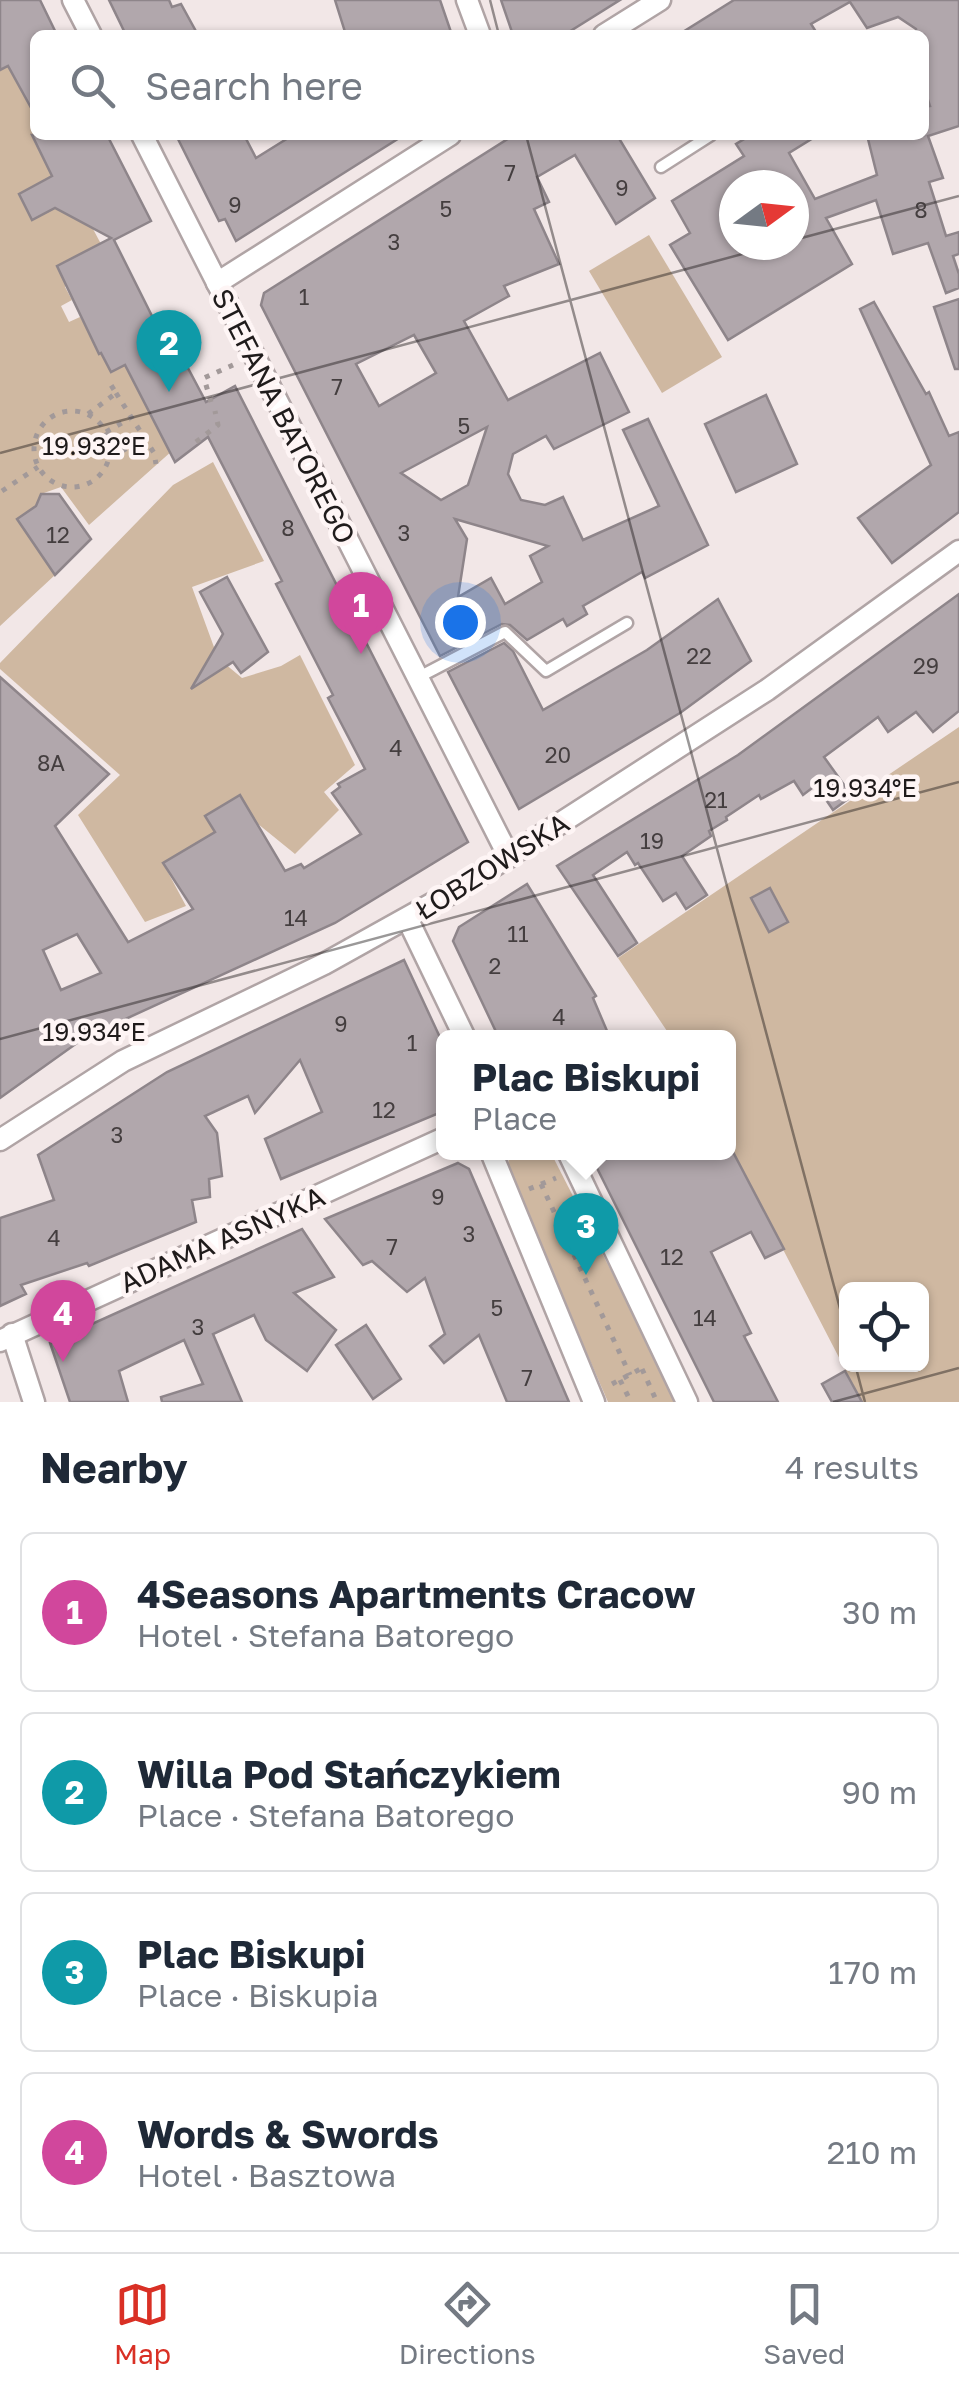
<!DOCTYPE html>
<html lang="en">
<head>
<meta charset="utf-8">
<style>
	:root { --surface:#fff; --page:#f6f6f7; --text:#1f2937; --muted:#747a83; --line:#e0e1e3; --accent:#d93025 }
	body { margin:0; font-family:"Golos Text",sans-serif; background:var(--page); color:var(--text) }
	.controls { position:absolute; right:30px; bottom:30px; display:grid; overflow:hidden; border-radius:15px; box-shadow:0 2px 8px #0004 }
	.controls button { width:90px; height:90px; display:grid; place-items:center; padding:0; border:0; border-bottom:2px solid var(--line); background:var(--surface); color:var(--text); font:50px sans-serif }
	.compass { position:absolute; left:719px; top:170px; width:90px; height:90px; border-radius:50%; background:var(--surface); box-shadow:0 2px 8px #0004; rotate:75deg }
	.you { position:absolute; left:460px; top:622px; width:35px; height:35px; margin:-25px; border:8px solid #fff; border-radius:50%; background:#1a73e8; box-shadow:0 0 0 15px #1a73e833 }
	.badge { display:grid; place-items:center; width:65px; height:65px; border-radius:50%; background:var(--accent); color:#fff; font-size:32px; font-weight:700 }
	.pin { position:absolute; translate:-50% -82px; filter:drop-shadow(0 2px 5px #0008) }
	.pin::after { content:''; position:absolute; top:52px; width:35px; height:30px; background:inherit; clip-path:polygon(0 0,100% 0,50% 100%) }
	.popup { position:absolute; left:436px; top:1030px; width:300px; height:130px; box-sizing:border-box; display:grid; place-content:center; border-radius:15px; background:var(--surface); filter:drop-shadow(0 2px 8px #0005); font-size:32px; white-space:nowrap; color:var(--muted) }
	.popup b { font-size:38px; color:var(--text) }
	.popup::after { content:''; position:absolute; left:50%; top:100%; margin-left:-20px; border:20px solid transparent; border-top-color:var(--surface) }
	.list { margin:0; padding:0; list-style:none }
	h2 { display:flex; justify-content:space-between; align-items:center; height:130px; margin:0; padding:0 40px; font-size:42px }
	h2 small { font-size:32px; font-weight:400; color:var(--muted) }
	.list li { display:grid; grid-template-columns:65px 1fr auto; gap:30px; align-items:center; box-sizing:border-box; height:160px; margin:0 20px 20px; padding:0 20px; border:2px solid var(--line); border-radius:15px }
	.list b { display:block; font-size:38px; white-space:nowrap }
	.list p { margin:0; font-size:32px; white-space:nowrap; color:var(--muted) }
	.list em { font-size:32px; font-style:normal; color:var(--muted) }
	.icon { flex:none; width:55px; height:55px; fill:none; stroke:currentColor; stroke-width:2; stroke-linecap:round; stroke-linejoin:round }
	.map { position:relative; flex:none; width:959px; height:1402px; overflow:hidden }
	.search { position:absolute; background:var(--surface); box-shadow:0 2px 8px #0004; left:30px; right:30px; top:30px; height:110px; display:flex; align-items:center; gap:25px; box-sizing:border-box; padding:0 35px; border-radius:15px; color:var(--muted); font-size:38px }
	.sheet { height:850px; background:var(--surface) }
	nav { display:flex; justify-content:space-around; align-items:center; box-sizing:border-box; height:140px; border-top:2px solid var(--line); background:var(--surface); font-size:28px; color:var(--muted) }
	nav a { display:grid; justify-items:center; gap:5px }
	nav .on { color:var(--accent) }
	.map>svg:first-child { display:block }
	.green { fill:#cfb8a1; fill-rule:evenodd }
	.building { fill:#b1a7ac; stroke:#8e858a; stroke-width:2.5; fill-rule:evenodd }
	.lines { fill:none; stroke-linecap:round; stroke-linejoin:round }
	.service-casing { stroke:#b0a4a5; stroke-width:15 }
	.minor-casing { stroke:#b0a4a5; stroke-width:25 }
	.path { stroke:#a29999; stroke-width:5; stroke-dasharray:5 8; stroke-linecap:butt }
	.service { stroke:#fff; stroke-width:10 }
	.minor { stroke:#fff; stroke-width:20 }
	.ticks { fill:none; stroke:#1f1b1b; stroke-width:2.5; stroke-opacity:0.45 }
	.labels { text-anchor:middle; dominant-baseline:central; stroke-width:9; stroke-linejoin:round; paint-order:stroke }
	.number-label { font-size:22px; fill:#443e3f }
	.street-label { font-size:28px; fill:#1f1b1b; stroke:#fef5f5 }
	.ticks-label { font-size:25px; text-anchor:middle; fill:#1f1b1b; stroke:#fef5f5; stroke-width:9; stroke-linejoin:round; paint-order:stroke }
</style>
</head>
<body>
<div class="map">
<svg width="959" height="1402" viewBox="0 0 959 1402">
	<rect width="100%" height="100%" fill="#f2e7e7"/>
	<g class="green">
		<path d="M0 66 2 69 9 66 35 115 31 123C38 137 44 139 51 149 64 171 52 203 75 219L85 214 101 244 65 287 72 300 61 306 69 322 80 317 111 372 128 364 158 430 173 450 89 525 61 487 41 494 40 503 17 519 55 575 0 626Z"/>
		<polygon points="649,235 722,357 662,393 589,271"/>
		<path d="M213 462 264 561 192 587 218 658 242 678 281 666 300 655 355 765 324 792 339 810 295 854 252 819C223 836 191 846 163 863L186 906 145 922 78 815 120 775 0 669V663L173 485Z"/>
		<path d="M959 727V1402H862L729 1145 728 1038 671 1037 618 958ZM846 1290H922V1364H846Z"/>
		<polygon points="509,1153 551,1153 678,1402 608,1402 508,1171"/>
	</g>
	<g class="building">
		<polygon points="0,0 40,0 57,35 35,35 35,115 8,66 0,70"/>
		<polygon points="109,0 169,0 172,7 181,4 198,35 126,35"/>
		<polygon points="335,0 440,0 452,35 346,35"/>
		<polygon points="501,0 620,0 564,35 513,35"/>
		<path d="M734 0H959V126L928 136 943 178 929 182 946 236 959 232V254L953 256 959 274V288L946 293 928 243 893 254 876 200 826 218 852 264 728 340 670 245 690 233 672 201 744 156 736 144 751 135H818L789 153 815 199 877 175 867 135H924V107L930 106 924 88V35H917L916 29 898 17 867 28 850 2 811 24 818 35H678ZM734 185H794V245H734Z"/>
		<path d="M32 135H107L151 221 114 240 165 342 172 338 206 402 235 386 468 842 335 923 84 1038 0 1098V677L109 774 55 826 128 942 193 909 163 863 215 832 205 816 240 795 285 871 301 864 304 868 361 834 332 793 340 787 338 784 365 769 328 698 333 695 276 584 282 581 208 437 175 462 125 365 111 372 101 353 99 354 57 266 111 238 55 208 32 220 19 194 52 176ZM77 934 101 973 61 990 43 950Z"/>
		<polygon points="176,135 244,135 256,158 293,135 404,135 236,241 225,219 219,221"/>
		<path d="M514 135H617L655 198 616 224 575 155 537 177 549 202 534 209 559 264 504 286 509 296 464 321 508 400 600 353 629 412 554 449 546 436 513 454 508 474 521 500 545 505 563 497 583 540 659 506 623 430 648 419 708 545 645 578 642 572 583 606 587 614 567 626 563 619 527 640 510 625 502 624 440 656 261 305 264 293ZM414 335 436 373 379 406 356 364ZM487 427 468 485 441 500 401 473ZM455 519 548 546 530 556 542 582 505 604 491 578 458 597 467 539Z"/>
		<polygon points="959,299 959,369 955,369 934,307"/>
		<polygon points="874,302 926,394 929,392 949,436 959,432 959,512 892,563 858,518 931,465 860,309"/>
		<polygon points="766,395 797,464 736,492 705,424"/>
		<polygon points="41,494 59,494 91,539 55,575 17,519 36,506"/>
		<polygon points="227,577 268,652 241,673 233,662 191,689 223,634 200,592"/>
		<polygon points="959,594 959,711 933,732 916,712 888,732 878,717 824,757 852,796 833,810 816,785 803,795 794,781 761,799 759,795 726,817 727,820 709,831 711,836 682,856 707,895 686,909 676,893 663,901 638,863 635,865 627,852 593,875 637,943 618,956 557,866 738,755"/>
		<polygon points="718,599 751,661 680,713 519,809 448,672 504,643 513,651 543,710 647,650"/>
		<polygon points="527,884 596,996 593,998 610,1038 499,1038 453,941 459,927"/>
		<polygon points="770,888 788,922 769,932 751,898"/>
		<polygon points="404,960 444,1046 444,1111 281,1179 265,1139 322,1112 300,1060 255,1113 248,1096 205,1116 217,1133 222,1176 209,1179 210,1197 192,1200 196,1222 89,1266 87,1263 21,1285 26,1294 0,1306 0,1218 54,1200 38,1155 167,1072"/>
		<polygon points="589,1152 733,1152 784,1249 765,1258 751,1232 711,1252 751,1333 744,1336 778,1402 714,1402"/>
		<polygon points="458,1163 469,1169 569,1402 507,1402 479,1335 444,1363 430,1346 445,1334 425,1278 407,1292 372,1261 363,1265 325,1219"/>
		<polygon points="302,1229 334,1277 294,1293 336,1330 307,1371 266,1340 254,1315 213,1334 242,1402 162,1402 161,1397 203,1384 184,1340 119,1371 128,1402 70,1402 50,1343"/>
		<polygon points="366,1325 401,1379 373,1399 336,1345"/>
		<polygon points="845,1371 862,1402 832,1402 822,1384"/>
	</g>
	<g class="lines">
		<defs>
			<g id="service">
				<polyline points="661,167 711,135"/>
				<polyline points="419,677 505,632 546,671 627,623"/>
			</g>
			<g id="minor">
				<polyline points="73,0 91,35"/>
				<polyline points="467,0 480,35"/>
				<polyline points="604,35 660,0"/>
				<polyline points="142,135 509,857"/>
				<polyline points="217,283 450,135"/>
				<polyline points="408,920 465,1038"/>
				<polyline points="0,1140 123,1061 324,964 455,891 767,690 959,551"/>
				<polyline points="491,1152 594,1402"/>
				<polyline points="568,1152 687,1402"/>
				<polyline points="12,1334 34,1402"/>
				<polyline points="0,1341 444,1138"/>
			</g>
		</defs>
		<use href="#service" class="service-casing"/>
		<use href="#minor" class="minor-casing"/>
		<g class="path">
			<polyline points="116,393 154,453 156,464"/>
			<polyline points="211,402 204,378 233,365"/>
			<circle cx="72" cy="449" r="38"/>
			<polyline points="88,414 116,393 111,385"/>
			<polyline points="106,432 129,419"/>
			<polyline points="196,442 218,425 215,411"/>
			<polyline points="110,454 115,455 143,439"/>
			<polyline points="2,491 38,467"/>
			<polyline points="541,1184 630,1375"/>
			<polyline points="529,1189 556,1178"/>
			<polyline points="642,1369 657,1402"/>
			<polyline points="620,1380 631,1402"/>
			<polyline points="612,1384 646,1366"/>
		</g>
		<use href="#service" class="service"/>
		<use href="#minor" class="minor"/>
	</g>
	<path class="ticks" d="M490 0 499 35M526 135 846 1331M794 240 959 196M0 453 776 245M0 1039 959 782M855 1364 865 1402M833 1402 959 1368"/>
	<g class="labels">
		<g class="number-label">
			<text x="510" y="172">7</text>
			<text x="622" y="187">9</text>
			<text x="235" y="204">9</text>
			<text x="446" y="208">5</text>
			<text x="921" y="209">8</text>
			<text x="394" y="241">3</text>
			<text x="304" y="296">1</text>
			<text x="337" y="386">7</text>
			<text x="464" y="425">5</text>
			<text x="288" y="527">8</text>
			<text x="404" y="532">3</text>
			<text x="58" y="534">12</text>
			<text x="699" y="655">22</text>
			<text x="926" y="665">29</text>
			<text x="396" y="747">4</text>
			<text x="558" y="754">20</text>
			<text x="51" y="762">8A</text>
			<text x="716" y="799">21</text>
			<text x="652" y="840">19</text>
			<text x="296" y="917">14</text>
			<text x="518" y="933">11</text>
			<text x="495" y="965">2</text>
			<text x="559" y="1016">4</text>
			<text x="341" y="1023">9</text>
			<text x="412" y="1042">1</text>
			<text x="384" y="1109">12</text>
			<text x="117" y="1134">3</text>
			<text x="438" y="1196">9</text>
			<text x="469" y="1233">3</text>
			<text x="54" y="1237">4</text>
			<text x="392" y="1246">7</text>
			<text x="672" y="1256">12</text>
			<text x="497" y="1307">5</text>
			<text x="705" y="1317">14</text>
			<text x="198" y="1326">3</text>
			<text x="527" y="1377">7</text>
		</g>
		<g class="street-label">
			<text transform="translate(284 416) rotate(63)">STEFANA BATOREGO</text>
			<text transform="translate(492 866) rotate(-32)">ŁOBZOWSKA</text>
			<text transform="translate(222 1239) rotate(-24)">ADAMA ASNYKA</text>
		</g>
	</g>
	<g class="ticks-label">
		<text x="94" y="455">19.932°E</text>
		<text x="865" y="797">19.934°E</text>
		<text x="94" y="1041">19.934°E</text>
	</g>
</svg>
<div class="controls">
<button><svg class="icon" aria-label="locate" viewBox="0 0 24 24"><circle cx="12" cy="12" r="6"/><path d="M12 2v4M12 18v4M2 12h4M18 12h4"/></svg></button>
</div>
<svg class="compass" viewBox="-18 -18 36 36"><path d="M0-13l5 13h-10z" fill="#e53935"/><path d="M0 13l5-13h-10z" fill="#747a83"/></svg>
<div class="you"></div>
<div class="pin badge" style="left:361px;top:654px;background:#d1479c">1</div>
<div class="pin badge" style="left:169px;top:392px;background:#0f9aa8">2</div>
<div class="pin badge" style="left:586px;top:1275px;background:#0f9aa8">3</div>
<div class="popup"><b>Plac Biskupi</b>Place</div>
<div class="pin badge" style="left:63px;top:1362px;background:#d1479c">4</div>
<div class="search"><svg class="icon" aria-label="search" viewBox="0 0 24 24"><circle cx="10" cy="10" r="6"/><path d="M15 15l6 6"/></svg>Search here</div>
</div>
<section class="sheet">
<h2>Nearby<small>4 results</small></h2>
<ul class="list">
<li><span class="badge" style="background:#d1479c">1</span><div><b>4Seasons Apartments Cracow</b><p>Hotel · Stefana Batorego</p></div><em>30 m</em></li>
<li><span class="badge" style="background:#0f9aa8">2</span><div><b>Willa Pod Stańczykiem</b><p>Place · Stefana Batorego</p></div><em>90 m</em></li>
<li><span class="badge" style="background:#0f9aa8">3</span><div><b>Plac Biskupi</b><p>Place · Biskupia</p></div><em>170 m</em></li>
<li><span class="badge" style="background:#d1479c">4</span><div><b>Words &amp; Swords</b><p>Hotel · Basztowa</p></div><em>210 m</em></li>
</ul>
</section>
<nav>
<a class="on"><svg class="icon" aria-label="map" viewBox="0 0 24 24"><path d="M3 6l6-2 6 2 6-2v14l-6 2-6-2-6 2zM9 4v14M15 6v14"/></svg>Map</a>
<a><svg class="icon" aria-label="directions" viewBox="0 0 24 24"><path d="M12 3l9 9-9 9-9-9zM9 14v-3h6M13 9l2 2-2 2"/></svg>Directions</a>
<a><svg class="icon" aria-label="saved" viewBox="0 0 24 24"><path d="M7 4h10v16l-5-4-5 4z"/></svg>Saved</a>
</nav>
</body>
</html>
